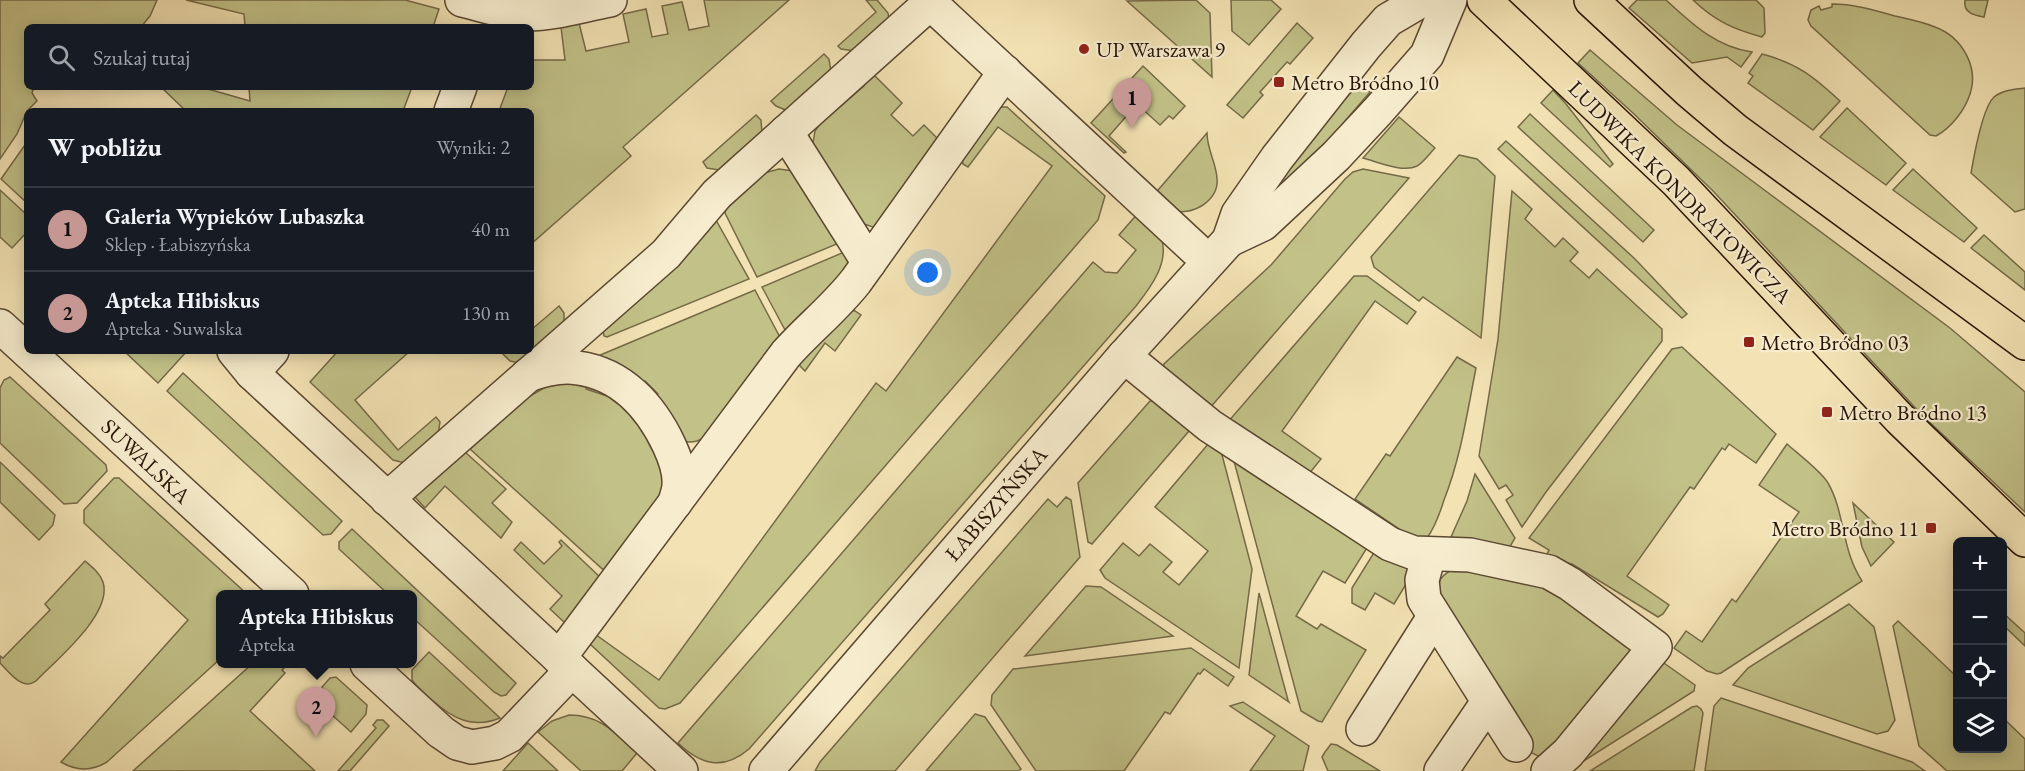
<!DOCTYPE html>
<html lang="pl">
<head>
<meta charset="utf-8">
<style>
	:root { --surface:#171b24; --page:#20242c; --text:#f1f3f6; --muted:#9ea1a6; --line:#363941; --accent:#c59692 }
	body { margin:0; font-family:"EB Garamond",serif; background:var(--page); color:var(--text) }
	.controls { position:absolute; right:18px; bottom:18px; display:grid; overflow:hidden; border-radius:9px; box-shadow:0 3px 15px #0003 }
	.controls button { width:54px; height:54px; display:grid; place-items:center; padding:0; border:0; border-bottom:2px solid var(--line); background:var(--surface); color:var(--text); font:30px sans-serif }
	.you { position:absolute; left:928px; top:273px; width:21px; height:21px; margin:-15px; border:4px solid #fff; border-radius:50%; background:#1a73e8; box-shadow:0 0 0 9px #1a73e833 }
	.badge { display:grid; place-items:center; width:39px; height:39px; border-radius:50%; background:var(--accent); color:#111; font-size:20px; font-weight:700 }
	.pin { position:absolute; translate:-50% -50px; filter:drop-shadow(0 2px 3px #0008) }
	.pin::after { content:''; position:absolute; top:32px; width:21px; height:18px; background:inherit; clip-path:polygon(0 0,100% 0,50% 100%) }
	.popup { position:absolute; left:216px; top:590px; width:201px; height:78px; box-sizing:border-box; display:grid; place-content:center; border-radius:9px; background:var(--surface); filter:drop-shadow(0 2px 4px #0005); font-size:20px; white-space:nowrap; color:var(--muted) }
	.popup b { font-size:22px; color:var(--text) }
	.popup::after { content:''; position:absolute; left:50%; top:100%; margin-left:-12px; border:12px solid transparent; border-top-color:var(--surface) }
	.list { margin:0; padding:0; list-style:none }
	h2 { display:flex; justify-content:space-between; align-items:center; height:78px; margin:0; padding:0 24px; font-size:26px }
	h2 small { font-size:20px; font-weight:400; color:var(--muted) }
	.list li { display:grid; grid-template-columns:39px 1fr auto; gap:18px; align-items:center; box-sizing:border-box; height:84px; padding:0 24px; border-top:2px solid var(--line) }
	.list b { display:block; font-size:22px; white-space:nowrap }
	.list p { margin:0; font-size:20px; white-space:nowrap; color:var(--muted) }
	.list em { font-size:20px; font-style:normal; color:var(--muted) }
	.icon { flex:none; width:33px; height:33px; fill:none; stroke:currentColor; stroke-width:2; stroke-linecap:round; stroke-linejoin:round }
	.map { position:relative; flex:none; width:2025px; height:771px; overflow:hidden }
	.search { position:absolute; background:var(--surface); box-shadow:0 3px 15px #0003; left:24px; top:24px; width:510px; height:66px; display:flex; align-items:center; gap:15px; box-sizing:border-box; padding:0 21px; border-radius:9px; color:var(--muted); font-size:22px }
	.panel { position:absolute; background:var(--surface); box-shadow:0 3px 15px #0003; left:24px; top:108px; width:510px; height:246px; border-radius:9px }
	.map>svg:first-child { display:block }
	.green { fill:#c2c188; stroke:#756a47; stroke-width:1.5 }
	.lines { fill:none; stroke-linecap:round; stroke-linejoin:round }
	.minor-casing { stroke:#5b4832; stroke-width:36 }
	.major-casing { stroke:#281406; stroke-width:36 }
	.minor { stroke:#f7edce; stroke-width:33 }
	.major { stroke:#f3e3b4; stroke-width:33 }
	.poi-dot { fill:#8f2418; stroke:#f7edce; stroke-width:2 }
	.labels { text-anchor:middle; dominant-baseline:central; stroke-width:4.5; stroke-linejoin:round; paint-order:stroke }
	.poi-label { font-size:22px; fill:#281406; stroke:#f7edce; text-anchor:start }
	.street-label { font-size:22px; fill:#281406; stroke:#f7edce }
</style>
</head>
<body>
<div class="map">
<svg width="2025" height="771" viewBox="0 0 2025 771">
	<rect width="100%" height="100%" fill="#f3e3b4"/>
	<filter id="stains"><feTurbulence type="fractalNoise" baseFrequency=".00333" numOctaves="4"/><feColorMatrix values="0 0 0 0 .2 0 0 0 0 .09 0 0 0 0 .02 0 0 0 .5 -.17"/></filter>
	<radialGradient id="worn" r=".72"><stop offset=".6" stop-color="#630" stop-opacity="0"/><stop offset="1" stop-color="#630" stop-opacity=".3"/></radialGradient>
	<g class="green">
		<polygon points="0,0 157,0 150,16 141,27 27,27 27,87 34,87 32,93 37,101 27,111 17,134 0,159"/>
		<polygon points="186,0 405,0 439,9 433,27 245,27 244,14"/>
		<polygon points="704,0 789,0 623,147 631,156 531,244 531,111 499,111 508,87 531,87 531,60 565,60 561,27 579,23 586,51 629,42 623,14 646,9 652,37 668,34 662,6 682,2 689,30 709,26"/>
		<polygon points="866,0 877,0 888,13 889,19 855,51 841,49 838,46 876,12"/>
		<polygon points="1196,0 1210,13 1212,77 1127,1"/>
		<polygon points="1231,0 1271,0 1281,9 1249,45 1232,31"/>
		<path d="M1637 0H1666C1692 24 1716 47 1752 52L1741 67 1727 57 1692 63 1629 8Z"/>
		<path d="M1693 0H1756L1764 8 1765 33 1762 37C1733 29 1715 21 1693 0Z"/>
		<path d="M1965 0H1988L1984 17C1974 15 1963 13 1965 0Z"/>
		<path d="M1832 4C1854 4 1874 10 1895 16 1908 19 1923 22 1935 27 1962 37 1979 67 1970 94 1965 110 1951 128 1936 136L1930 135 1811 26 1808 20 1811 10 1819 6 1821 10 1832 7Z"/>
		<polygon points="1297,23 1313,38 1290,64 1287,62 1260,92 1263,95 1243,118 1227,105"/>
		<polygon points="1590,50 1677,125 1950,328 2025,392 2025,512 1923,416 1713,191 1634,114 1578,63"/>
		<polygon points="824,54 829,59 831,72 788,111 776,106 771,101"/>
		<path d="M1762 54C1797 63 1814 77 1840 101L1813 130 1748 83 1753 76 1749 73Z"/>
		<polygon points="1143,66 1185,106 1173,119 1169,116 1160,125 1137,104 1109,136 1126,152 1124,153 1091,123"/>
		<polygon points="867,68 902,103 891,115 913,136 924,125 942,143 879,225 873,227 861,223 812,149 815,131 820,124 864,86 857,77"/>
		<polygon points="1359,83 1370,92 1260,220 1249,210"/>
		<polygon points="161,87 201,87 250,101 249,87 412,87 403,111 186,111"/>
		<path d="M2025 88V209L2015 212 1971 173C1974 156 1982 108 1994 97 2002 90 2015 89 2025 88Z"/>
		<polygon points="1553,90 1566,104 1613,164 1610,167 1541,103"/>
		<polygon points="994,107 1007,107 1105,196 1098,220 680,703 665,709 659,708 590,644 589,641 592,632 659,680 876,383 886,391 1052,166 998,127 968,167 963,164 961,153"/>
		<polygon points="1847,108 1906,163 1886,185 1820,137"/>
		<polygon points="1530,114 1654,230 1643,242 1518,127"/>
		<polygon points="756,115 761,120 762,133 719,170 707,168 703,162"/>
		<path d="M1399 117 1435 148C1429 154 1424 162 1417 166 1403 173 1378 162 1363 158Z"/>
		<path d="M1207 133C1207 149 1216 163 1217 178 1220 201 1191 217 1171 210 1164 207 1158 200 1153 196Z"/>
		<polygon points="1506,141 1635,259 1687,314 1682,318 1498,149"/>
		<polygon points="27,142 27,203 1,179"/>
		<polygon points="1459,155 1477,159 1495,176 1481,338 1423,297 1419,301 1374,267 1371,257"/>
		<polygon points="779,169 793,171 844,241 757,277 725,213 725,208 764,173"/>
		<polygon points="1363,169 1409,178 1209,409 1163,368 1164,364 1271,265 1345,179 1353,172"/>
		<polygon points="1913,169 1977,228 1964,242 1893,190"/>
		<polygon points="0,190 27,215 27,232 12,248 0,237"/>
		<polygon points="1512,191 1532,209 1525,219 1555,247 1563,238 1578,252 1570,261 1589,278 1597,269 1662,329 1662,341 1546,492 1522,527 1506,500 1513,495 1506,485 1499,489 1479,456 1498,339"/>
		<path d="M1140 211C1146 218 1157 228 1161 237 1170 262 1151 287 1136 306L749 749C723 771 701 765 678 743L1093 262 1105 272 1117 273 1136 250 1119 235Z"/>
		<polygon points="716,220 749,279 607,337 604,336 603,331 671,271"/>
		<polygon points="1984,235 2025,272 2025,290 1971,248"/>
		<polygon points="849,250 850,268 788,331 785,330 762,287"/>
		<polygon points="1354,276 1367,276 1416,312 1407,324 1375,301 1282,431 1321,459 1308,475 1227,423"/>
		<path d="M755 290 783 343 711 435C702 439 694 444 684 441L653 398 658 394 645 381 640 385 598 356Z"/>
		<polygon points="559,306 564,313 564,323 520,363 510,361 503,354 507,351 531,351 531,330"/>
		<polygon points="846,309 855,311 861,315 835,351 825,343 805,371 800,366 799,356"/>
		<polygon points="1682,347 1776,434 1756,463 1729,444 1725,450 1722,448 1694,489 1690,487 1627,576 1669,605 1663,614 1658,617 1572,564 1545,558 1549,550 1529,538 1672,349"/>
		<polygon points="124,351 187,351 158,383"/>
		<polygon points="338,351 410,351 355,400 398,450 436,417 440,422 438,435 405,463 393,460 310,382"/>
		<path d="M1457 357 1476 368C1467 413 1461 457 1444 500 1440 513 1435 527 1427 538L1414 539 1355 499 1386 454 1390 456Z"/>
		<polygon points="183,373 342,521 331,534 323,535 167,391"/>
		<polygon points="10,377 106,465 107,471 77,503 64,504 0,443 0,388 4,380"/>
		<polygon points="573,382 588,383 586,389 604,395 605,389 618,396 658,446 668,487 609,575 470,449 528,397 546,387"/>
		<polygon points="1150,401 1165,401 1195,424 1092,544 1088,542 1078,483"/>
		<polygon points="1209,443 1221,451 1252,569 1239,668 1105,578 1100,570 1123,543 1139,556 1150,544 1172,562 1163,572 1179,585 1208,551 1155,507"/>
		<path d="M1787 444C1797 453 1822 472 1828 483 1845 512 1841 549 1862 581L1721 673 1717 674 1707 671 1674 648 1686 631 1702 642 1732 599 1736 602 1799 512 1759 485Z"/>
		<polygon points="1231,450 1370,543 1345,583 1323,571 1296,616 1317,629 1321,624 1366,650 1322,722 1318,721 1301,711"/>
		<polygon points="465,452 506,489 492,503 512,522 501,538 445,486 425,508 415,497 431,482 431,468 448,467"/>
		<polygon points="0,462 55,515 53,525 39,540 0,502"/>
		<polygon points="1475,474 1515,538 1508,550 1451,537 1467,501"/>
		<path d="M114 478H119L247 594H220V659L107 762C92 771 76 771 61 762L188 620 84 523V510Z"/>
		<polygon points="1066,497 1071,500 1080,557 895,771 815,771 820,762 1048,499 1057,507"/>
		<polygon points="1853,503 1894,542 1871,566 1862,547"/>
		<polygon points="352,529 516,683 506,695 501,696 494,692 412,617 412,594 388,594 339,549 339,542"/>
		<polygon points="561,540 604,581 565,623 550,609 562,596 514,550 521,542 544,564 562,546 559,542"/>
		<polygon points="1379,549 1411,570 1411,576 1394,604 1375,593 1365,610 1352,603 1352,588 1375,551"/>
		<path d="M85 561C92 567 100 573 103 582 113 614 56 660 36 681 22 691 10 673 0 663V656L3 658 50 610 45 604Z"/>
		<path d="M1458 567 1556 586 1634 651 1552 753 1540 757 1532 753 1437 599C1438 580 1439 575 1458 567Z"/>
		<polygon points="1086,586 1101,587 1173,636 1025,656"/>
		<polygon points="1259,593 1288,700 1289,702 1249,675"/>
		<polygon points="1849,604 1874,627 1895,720 1888,731 1877,734 1733,685 1748,668"/>
		<polygon points="2002,612 2025,633 2025,646 2003,625"/>
		<polygon points="1898,621 1957,677 1958,748 2002,748 2003,718 2025,739 2025,771 1947,771 1919,746 1893,626"/>
		<polygon points="1191,648 1234,677 1228,686 1204,669 1200,674 1198,673 1170,714 1165,712 1124,771 1036,771 991,705 992,695 1013,669"/>
		<path d="M429 652 500 718C473 729 453 719 432 700 425 694 418 688 412 680V670Z"/>
		<polygon points="1661,661 1695,685 1694,691 1579,764"/>
		<polygon points="252,664 288,664 282,670 285,673 250,711 315,771 133,771"/>
		<polygon points="336,677 367,705 366,714 351,732 314,699 323,689 322,687 330,678"/>
		<polygon points="1721,698 1912,762 1925,771 1705,771 1714,706"/>
		<polygon points="1243,702 1309,746 1303,771 1250,771 1275,736 1230,706"/>
		<polygon points="1697,706 1701,709 1703,713 1694,771 1590,771 1692,707"/>
		<polygon points="975,714 985,717 1021,769 1018,771 926,771"/>
		<path d="M569 715C601 715 615 733 637 753L622 771H581L538 732 552 721Z"/>
		<polygon points="377,720 383,720 389,726 350,771 338,771 376,728 373,725"/>
		<polygon points="528,743 558,771 503,771"/>
		<polygon points="1331,744 1337,745 1380,771 1328,771 1322,757 1325,752"/>
	</g>
	<g class="lines">
		<defs>
			<g id="minor">
				<path d="M462 0C483 5 505 13 527 14 554 14 583 5 610 0"/>
				<polyline points="927,0 1208,261"/>
				<polyline points="451,111 460,87"/>
				<polyline points="786,132 869,263"/>
				<polyline points="1229,240 1263,224 1336,156 1378,111 1427,55 1450,0"/>
				<polyline points="0,326 292,594"/>
				<polyline points="234,351 252,373"/>
				<polyline points="272,351 252,373 681,771"/>
				<polyline points="1124,356 1210,426 1390,544 1414,553 1470,555 1549,572 1570,584 1655,647 1568,753 1548,771"/>
				<path d="M528 375C545 369 561 365 578 368 622 374 651 407 669 445 675 458 680 471 679 485 679 491 676 497 675 503"/>
				<polyline points="387,499 666,254 717,194 930,3"/>
				<polyline points="1429,555 1422,580 1424,599 1516,745"/>
				<path d="M559 658 786 354C808 329 835 308 856 281L1005 72"/>
				<polyline points="367,664 441,732 457,743 472,747 495,743 509,736 572,670"/>
				<polyline points="1363,729 1434,617"/>
				<polyline points="766,771 1124,356 1229,240 1238,214 1277,158 1366,45 1388,20 1422,0"/>
				<polyline points="1441,771 1488,702"/>
			</g>
			<g id="major">
				<polyline points="1484,0 1676,181 1900,419 2025,540"/>
				<polyline points="1591,0 1689,91 1735,130 2025,343"/>
			</g>
		</defs>
		<use href="#minor" class="minor-casing"/>
		<use href="#major" class="major-casing"/>
		<use href="#minor" class="minor"/>
		<use href="#major" class="major"/>
	</g>
	<g class="poi-dot">
		<circle cx="1084" cy="49" r="6"/>
		<rect x="1273" y="76" width="12" height="12" rx="3"/>
		<rect x="1743" y="336" width="12" height="12" rx="3"/>
		<rect x="1821" y="406" width="12" height="12" rx="3"/>
		<rect x="1925" y="522" width="12" height="12" rx="3"/>
	</g>
	<g class="labels">
		<g class="poi-label">
			<text x="1096" y="49">UP Warszawa 9</text>
			<text x="1291" y="82">Metro Bródno 10</text>
			<text x="1761" y="342">Metro Bródno 03</text>
			<text x="1839" y="412">Metro Bródno 13</text>
			<text x="1919" y="528" text-anchor="end">Metro Bródno 11</text>
		</g>
		<g class="street-label">
			<text transform="translate(1680 192) rotate(45)">LUDWIKA KONDRATOWICZA</text>
			<text transform="translate(146 461) rotate(43)">SUWALSKA</text>
			<text transform="translate(996 504) rotate(-49)">ŁABISZYŃSKA</text>
		</g>
	</g>
	<rect width="100%" height="100%" filter="url(#stains)"/>
	<rect width="100%" height="100%" fill="url(#worn)"/>
</svg>
<div class="controls">
<button>+</button>
<button>−</button>
<button><svg class="icon" aria-label="locate" viewBox="0 0 24 24"><circle cx="12" cy="12" r="6"/><path d="M12 2v4M12 18v4M2 12h4M18 12h4"/></svg></button>
<button><svg class="icon" aria-label="layers" viewBox="0 0 24 24"><path d="M12 4l9 5-9 5-9-5zM3 14l9 5 9-5"/></svg></button>
</div>
<div class="you"></div>
<div class="pin badge" style="left:1132px;top:128px">1</div>
<div class="pin badge" style="left:316px;top:737px">2</div>
<div class="popup"><b>Apteka Hibiskus</b>Apteka</div>
<div class="search"><svg class="icon" aria-label="search" viewBox="0 0 24 24"><circle cx="10" cy="10" r="6"/><path d="M15 15l6 6"/></svg>Szukaj tutaj</div>
<section class="panel">
<h2>W pobliżu<small>Wyniki: 2</small></h2>
<ul class="list">
<li><span class="badge">1</span><div><b>Galeria Wypieków Lubaszka</b><p>Sklep · Łabiszyńska</p></div><em>40 m</em></li>
<li><span class="badge">2</span><div><b>Apteka Hibiskus</b><p>Apteka · Suwalska</p></div><em>130 m</em></li>
</ul>
</section>
</div>
</body>
</html>
